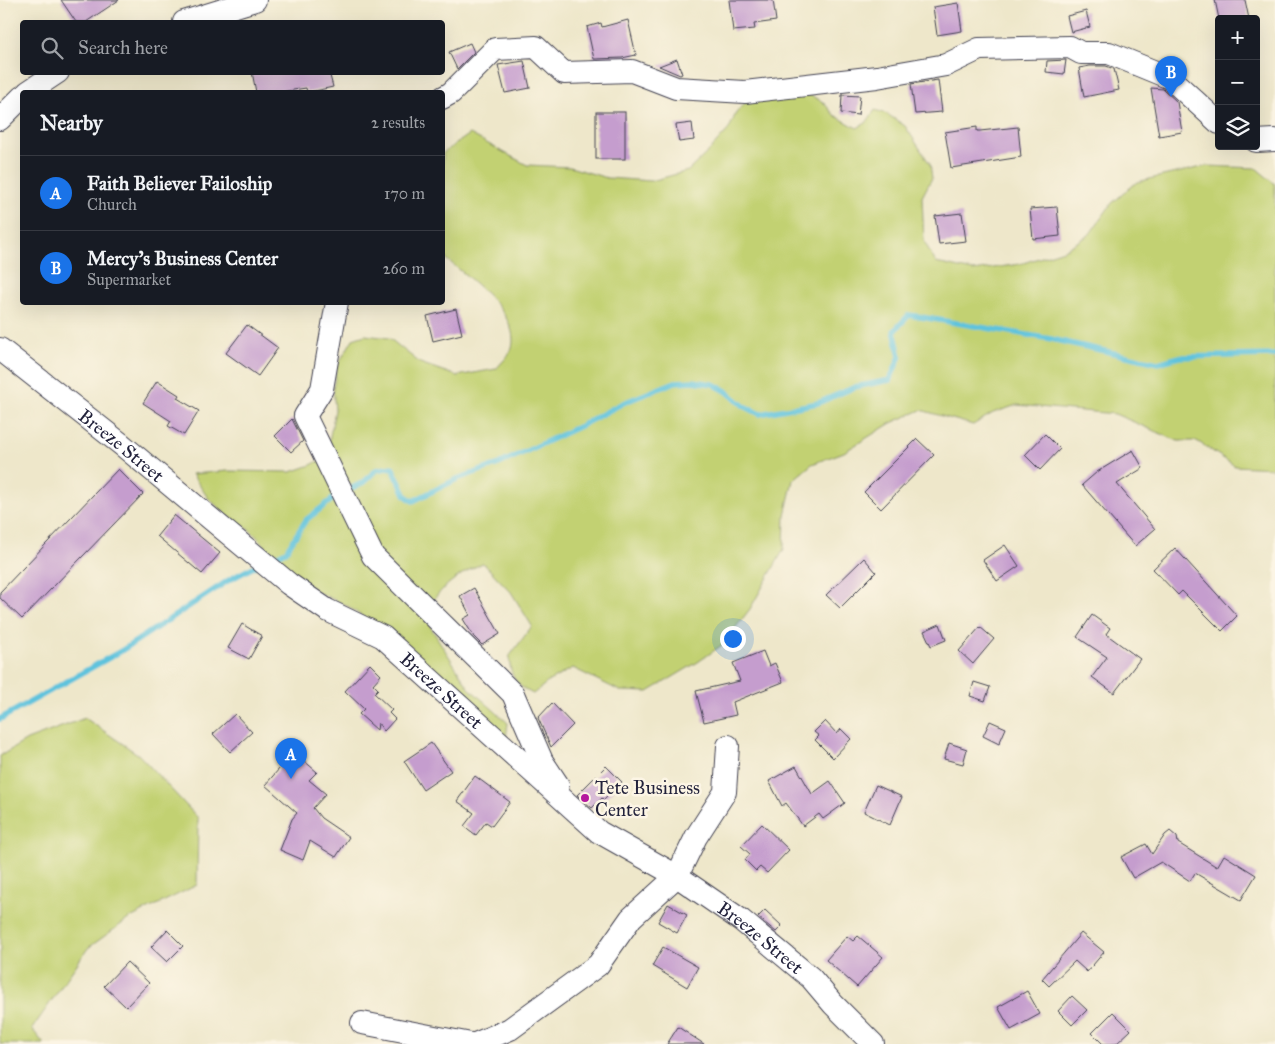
<!DOCTYPE html>
<html lang="en">
<head>
<meta charset="utf-8">
<style>
	:root { --surface:#171b24; --page:#20242c; --text:#f1f3f6; --muted:#9ea1a6; --line:#363941; --accent:#1a73e8 }
	body { margin:0; font-family:"IM FELL Great Primer",serif; background:var(--page); color:var(--text) }
	.controls { position:absolute; right:15px; top:15px; display:grid; overflow:hidden; border-radius:5px; box-shadow:0 5px 20px #0002 }
	.controls button { width:45px; height:45px; display:grid; place-items:center; padding:0; border:0; border-bottom:1px solid var(--line); background:var(--surface); color:var(--text); font:25px sans-serif }
	.you { position:absolute; left:732px; top:638px; width:18px; height:18px; margin:-12px; border:4px solid #fff; border-radius:50%; background:#1a73e8; box-shadow:0 0 0 8px #1a73e833 }
	.badge { display:grid; place-items:center; width:32px; height:32px; border-radius:50%; background:var(--accent); color:#fff; font-size:16px; font-weight:700 }
	.pin { position:absolute; translate:-50% -41px; filter:drop-shadow(0 1px 2px #0008) }
	.pin::after { content:''; position:absolute; top:26px; width:18px; height:15px; background:inherit; clip-path:polygon(0 0,100% 0,50% 100%) }
	.list { margin:0; padding:0; list-style:none }
	h2 { display:flex; justify-content:space-between; align-items:center; height:65px; margin:0; padding:0 20px; font-size:21px }
	h2 small { font-size:16px; font-weight:400; color:var(--muted) }
	.list li { display:grid; grid-template-columns:32px 1fr auto; gap:15px; align-items:center; box-sizing:border-box; height:75px; padding:0 20px; border-top:1px solid var(--line) }
	.list b { display:block; font-size:19px; white-space:nowrap }
	.list p { margin:0; font-size:16px; white-space:nowrap; color:var(--muted) }
	.list em { font-size:16px; font-style:normal; color:var(--muted) }
	.icon { flex:none; width:28px; height:28px; fill:none; stroke:currentColor; stroke-width:2; stroke-linecap:round; stroke-linejoin:round }
	.map { position:relative; flex:none; width:1275px; height:1044px; overflow:hidden }
	.search { position:absolute; background:var(--surface); box-shadow:0 5px 20px #0002; left:20px; top:20px; width:425px; height:55px; display:flex; align-items:center; gap:12px; box-sizing:border-box; padding:0 18px; border-radius:5px; color:var(--muted); font-size:19px }
	.panel { position:absolute; background:var(--surface); box-shadow:0 5px 20px #0002; left:20px; top:90px; width:425px; height:215px; border-radius:5px }
	.map>svg:first-child { display:block }
	.green { fill:#c2d172; stroke:#727a56 }
	.lines { fill:none; stroke-linecap:round; stroke-linejoin:round }
	.stream { stroke:#5fc3dd; stroke-width:5.5 }
	.building { fill:#c59dce }
	.minor-casing { stroke:#414050; stroke-width:24 }
	.minor { stroke:#fff; stroke-width:22 }
	.poi-dot { fill:#b5179e; stroke:#fcf5e5; stroke-width:2 }
	.labels { text-anchor:middle; dominant-baseline:central; stroke-width:5; stroke-linejoin:round; paint-order:stroke }
	.street-label { font-size:19px; fill:#22223b; stroke:#fcf5e5 }
	.poi-label { font-size:19px; fill:#22223b; stroke:#fcf5e5; text-anchor:start }
</style>
</head>
<body>
<div class="map">
<svg width="1275" height="1044" viewBox="0 0 1275 1044">
	<rect width="100%" height="100%" fill="#fcf5e5"/>
	<filter id="ink" filterUnits="userSpaceOnUse"><feTurbulence type="fractalNoise" baseFrequency=".02" numOctaves="2"/><feDisplacementMap in="SourceGraphic" scale="10" xChannelSelector="R" yChannelSelector="G"/><feConvolveMatrix kernelMatrix="1 2 1 2 8 2 1 2 1" color-interpolation-filters="sRGB"/></filter>
	<filter id="wash" filterUnits="userSpaceOnUse"><feTurbulence type="fractalNoise" baseFrequency=".0096" numOctaves="4" result="noise"/><feDisplacementMap in="SourceGraphic" scale="20" xChannelSelector="R" yChannelSelector="G"/><feGaussianBlur stdDeviation="1.12" result="paint"/><feColorMatrix in="noise" values="0 0 0 0 0 0 0 0 0 0 0 0 0 0 0 0 0 1.4 0 .05"/><feComposite in="paint" operator="in"/></filter>
	<g filter="url(#wash)">
		<rect width="100%" height="100%" fill="#eee7ca"/>
		<g class="green">
			<path d="M810 95 823 102 834 115 857 128 866 123 875 110 887 114 905 126 930 164 932 178 922 197 924 241 936 263 973 271 1020 264 1064 250 1089 235 1112 203 1137 182 1193 169 1208 166 1256 168 1275 184V459L1273 468 1235 466 1197 441H1178L1115 414 1017 405 993 413 973 425 921 410 891 423 844 452 812 464 793 480 785 515 784 549 750 609 722 645 698 662 648 692 620 691 573 668 549 681 533 694C515 685 511 677 509 657L532 626 511 592 483 563C458 575 441 586 426 611L431 628 469 688 508 723 506 739 383 631 346 605 317 592 280 561 251 531 228 516 208 498 192 474 228 471 291 472 311 465 326 457 335 410 333 388 337 366 353 339 365 335 389 338 420 363 457 376 496 369C501 363 510 355 512 348 521 313 465 276 443 256V153L470 134 527 165 570 167 607 178 651 181 688 171 709 151 729 129 736 113 747 101Z"/>
			<polygon points="85,718 139,755 198,818 197,885 130,918 88,948 32,1029 44,1044 0,1044 0,756 27,740"/>
		</g>
		<g class="lines">
			<g class="stream">
				<polyline points="346,491 364,482 376,470 392,467 406,496 413,501 457,479 499,464 580,426 623,403 675,382 693,381 713,384 726,391 744,406 760,414 818,403 855,387 890,380 900,356 894,331 909,315 1051,339 1158,363 1179,357 1275,355"/>
				<polyline points="268,560 286,551 306,520 338,495"/>
				<polyline points="0,719 121,651 229,580 257,565"/>
			</g>
		</g>
		<g id="blocks">
			<g class="building">
				<polygon points="61,0 119,0 86,22 76,22"/>
				<polygon points="729,0 773,0 776,21 754,24 755,29 733,31"/>
				<polygon points="1215,0 1245,0 1249,19 1219,19"/>
				<polygon points="958,3 962,31 937,35 933,7"/>
				<polygon points="1086,11 1090,27 1071,32 1067,16"/>
				<polygon points="628,20 636,55 622,58 594,59 587,27 601,23 602,27"/>
				<polygon points="470,43 474,52 457,69 449,52"/>
				<polygon points="677,59 682,74 680,75 659,66"/>
				<polygon points="1066,60 1064,74 1046,72 1047,61"/>
				<polygon points="524,61 530,88 505,93 498,65"/>
				<polygon points="1090,66 1106,66 1114,69 1119,90 1084,97 1079,68"/>
				<polygon points="252,72 329,72 333,87 310,92 307,92 306,88 281,92 256,92"/>
				<polygon points="938,80 942,112 915,114 911,84"/>
				<polygon points="1151,88 1163,89 1177,102 1182,132 1159,136"/>
				<polygon points="842,95 860,96 858,115 841,113"/>
				<rect x="596" y="112" width="29" height="47"/>
				<polygon points="692,123 694,140 679,142 676,125"/>
				<polygon points="977,127 977,131 980,131 1018,127 1021,157 951,168 945,132"/>
				<polygon points="1057,207 1060,236 1033,239 1030,209"/>
				<polygon points="962,213 966,241 939,244 935,216"/>
				<polygon points="456,309 462,334 433,341 427,316"/>
				<polygon points="247,325 278,348 258,376 226,353"/>
				<polygon points="157,381 179,395 177,398 199,411 184,435 168,426 171,421 143,403"/>
				<polygon points="292,419 303,441 291,452 275,436"/>
				<polygon points="1045,434 1060,449 1040,470 1025,455"/>
				<polygon points="917,439 934,455 881,509 864,492"/>
				<polygon points="1133,450 1143,468 1117,484 1155,529 1135,546 1082,485 1097,472"/>
				<polygon points="118,469 143,494 22,619 0,598 0,592"/>
				<polygon points="174,515 220,553 202,574 157,536"/>
				<polygon points="1005,545 1019,566 997,581 983,560"/>
				<polygon points="1175,548 1237,616 1222,631 1182,591 1178,595 1153,569"/>
				<polygon points="864,558 876,572 840,608 826,595"/>
				<polygon points="474,588 500,634 482,645 474,637 463,619 470,615 460,596"/>
				<polygon points="1092,615 1110,628 1106,634 1140,659 1114,693 1092,677 1107,657 1077,637"/>
				<polygon points="242,624 262,636 249,659 228,648"/>
				<polygon points="940,624 946,640 931,646 924,631"/>
				<polygon points="980,627 994,639 973,664 959,651"/>
				<polygon points="763,651 769,666 775,663 783,682 733,702 736,715 704,722 696,691 740,681 733,663"/>
				<polygon points="370,664 381,675 373,684 378,689 374,693 392,710 389,713 395,719 384,731 378,723 377,730 359,714 364,709 345,691"/>
				<polygon points="974,682 990,687 985,701 970,696"/>
				<polygon points="552,703 573,725 551,747 538,718"/>
				<polygon points="235,714 252,732 230,752 213,734"/>
				<polygon points="825,721 837,734 841,729 851,739 833,758 815,740 819,736 814,732"/>
				<polygon points="990,721 1006,728 999,744 983,736"/>
				<polygon points="431,743 451,771 423,790 404,761"/>
				<polygon points="949,743 967,749 963,764 944,759"/>
				<polygon points="294,752 317,772 309,780 326,794 313,808 321,818 349,837 336,857 310,841 303,860 280,850 292,819 297,813 265,785"/>
				<polygon points="606,766 622,782 604,800 602,798 592,808 577,795"/>
				<polygon points="796,766 812,794 830,781 845,803 823,819 819,814 803,826 786,803 782,806 769,781"/>
				<polygon points="475,776 510,802 492,826 486,822 476,835 464,826 474,813 457,801"/>
				<polygon points="876,785 902,797 890,825 864,812"/>
				<polygon points="762,824 789,850 767,873 760,867 756,871 745,860 750,854 741,846"/>
				<polygon points="1170,831 1177,837 1178,843 1217,867 1224,855 1256,875 1241,900 1195,873 1190,881 1161,862 1133,878 1121,857 1146,844 1152,854 1165,835"/>
				<polygon points="668,904 687,915 677,933 658,922"/>
				<polygon points="765,910 782,926 776,932 758,917"/>
				<polygon points="167,930 183,946 167,962 151,947"/>
				<polygon points="1081,933 1104,952 1087,972 1075,961 1049,986 1042,979"/>
				<polygon points="847,936 853,941 858,936 883,957 857,987 826,960"/>
				<polygon points="663,947 698,967 687,987 652,966"/>
				<polygon points="127,962 149,983 126,1007 104,986"/>
				<polygon points="1027,991 1040,1014 1011,1030 998,1007"/>
				<polygon points="1072,996 1087,1010 1072,1025 1058,1011"/>
				<polygon points="1113,1012 1131,1030 1116,1044 1103,1044 1092,1033"/>
				<polygon points="678,1027 704,1044 667,1044"/>
			</g>
		</g>
	</g>
	<g filter="url(#ink)">
		<use href="#blocks" fill-opacity="0" stroke="#414050" stroke-width="1"/>
		<g class="lines">
			<defs>
				<g id="minor">
					<polyline points="184,22 255,0"/>
					<polyline points="28,92 58,72"/>
					<polyline points="442,98 451,93 495,49 536,47 564,73 632,71 676,88 745,92 877,77 946,65 979,49 1070,47 1081,53 1109,53 1170,78 1219,123"/>
					<polyline points="0,119 22,97"/>
					<polyline points="1256,141 1275,140"/>
					<polyline points="337,302 322,389 305,416 373,556 513,694 542,761 558,785"/>
					<path id="s1" d="M0 349 121 444 289 584 327 610 383 637 599 832 677 876 741 920 811 978 833 1004 873 1044"/>
					<polyline points="362,1023 471,1044"/>
					<polyline points="475,1044 510,1029 598,965 631,918 677,876 696,837 725,792 728,746"/>
				</g>
			</defs>
			<use href="#minor" class="minor-casing"/>
			<use href="#minor" class="minor"/>
		</g>
	</g>
	<circle class="poi-dot" cx="585" cy="798" r="5"/>
	<g class="labels">
		<g class="street-label">
			<text stroke="none"><textPath href="#s1" startOffset="155">Breeze Street</textPath></text>
			<text stroke="none"><textPath href="#s1" startOffset="560">Breeze Street</textPath></text>
			<text stroke="none"><textPath href="#s1" startOffset="965">Breeze Street</textPath></text>
		</g>
		<g class="poi-label">
			<text x="595" y="787">Tete Business<tspan x="595" dy="22">Center</tspan></text>
		</g>
	</g>
</svg>
<div class="controls">
<button>+</button>
<button>−</button>
<button><svg class="icon" aria-label="layers" viewBox="0 0 24 24"><path d="M12 4l9 5-9 5-9-5zM3 14l9 5 9-5"/></svg></button>
</div>
<div class="you"></div>
<div class="pin badge" style="left:291px;top:779px">A</div>
<div class="pin badge" style="left:1171px;top:97px">B</div>
<div class="search"><svg class="icon" aria-label="search" viewBox="0 0 24 24"><circle cx="10" cy="10" r="6"/><path d="M15 15l6 6"/></svg>Search here</div>
<section class="panel">
<h2>Nearby<small>2 results</small></h2>
<ul class="list">
<li><span class="badge">A</span><div><b>Faith Believer Failoship</b><p>Church</p></div><em>170 m</em></li>
<li><span class="badge">B</span><div><b>Mercy's Business Center</b><p>Supermarket</p></div><em>260 m</em></li>
</ul>
</section>
</div>
</body>
</html>
